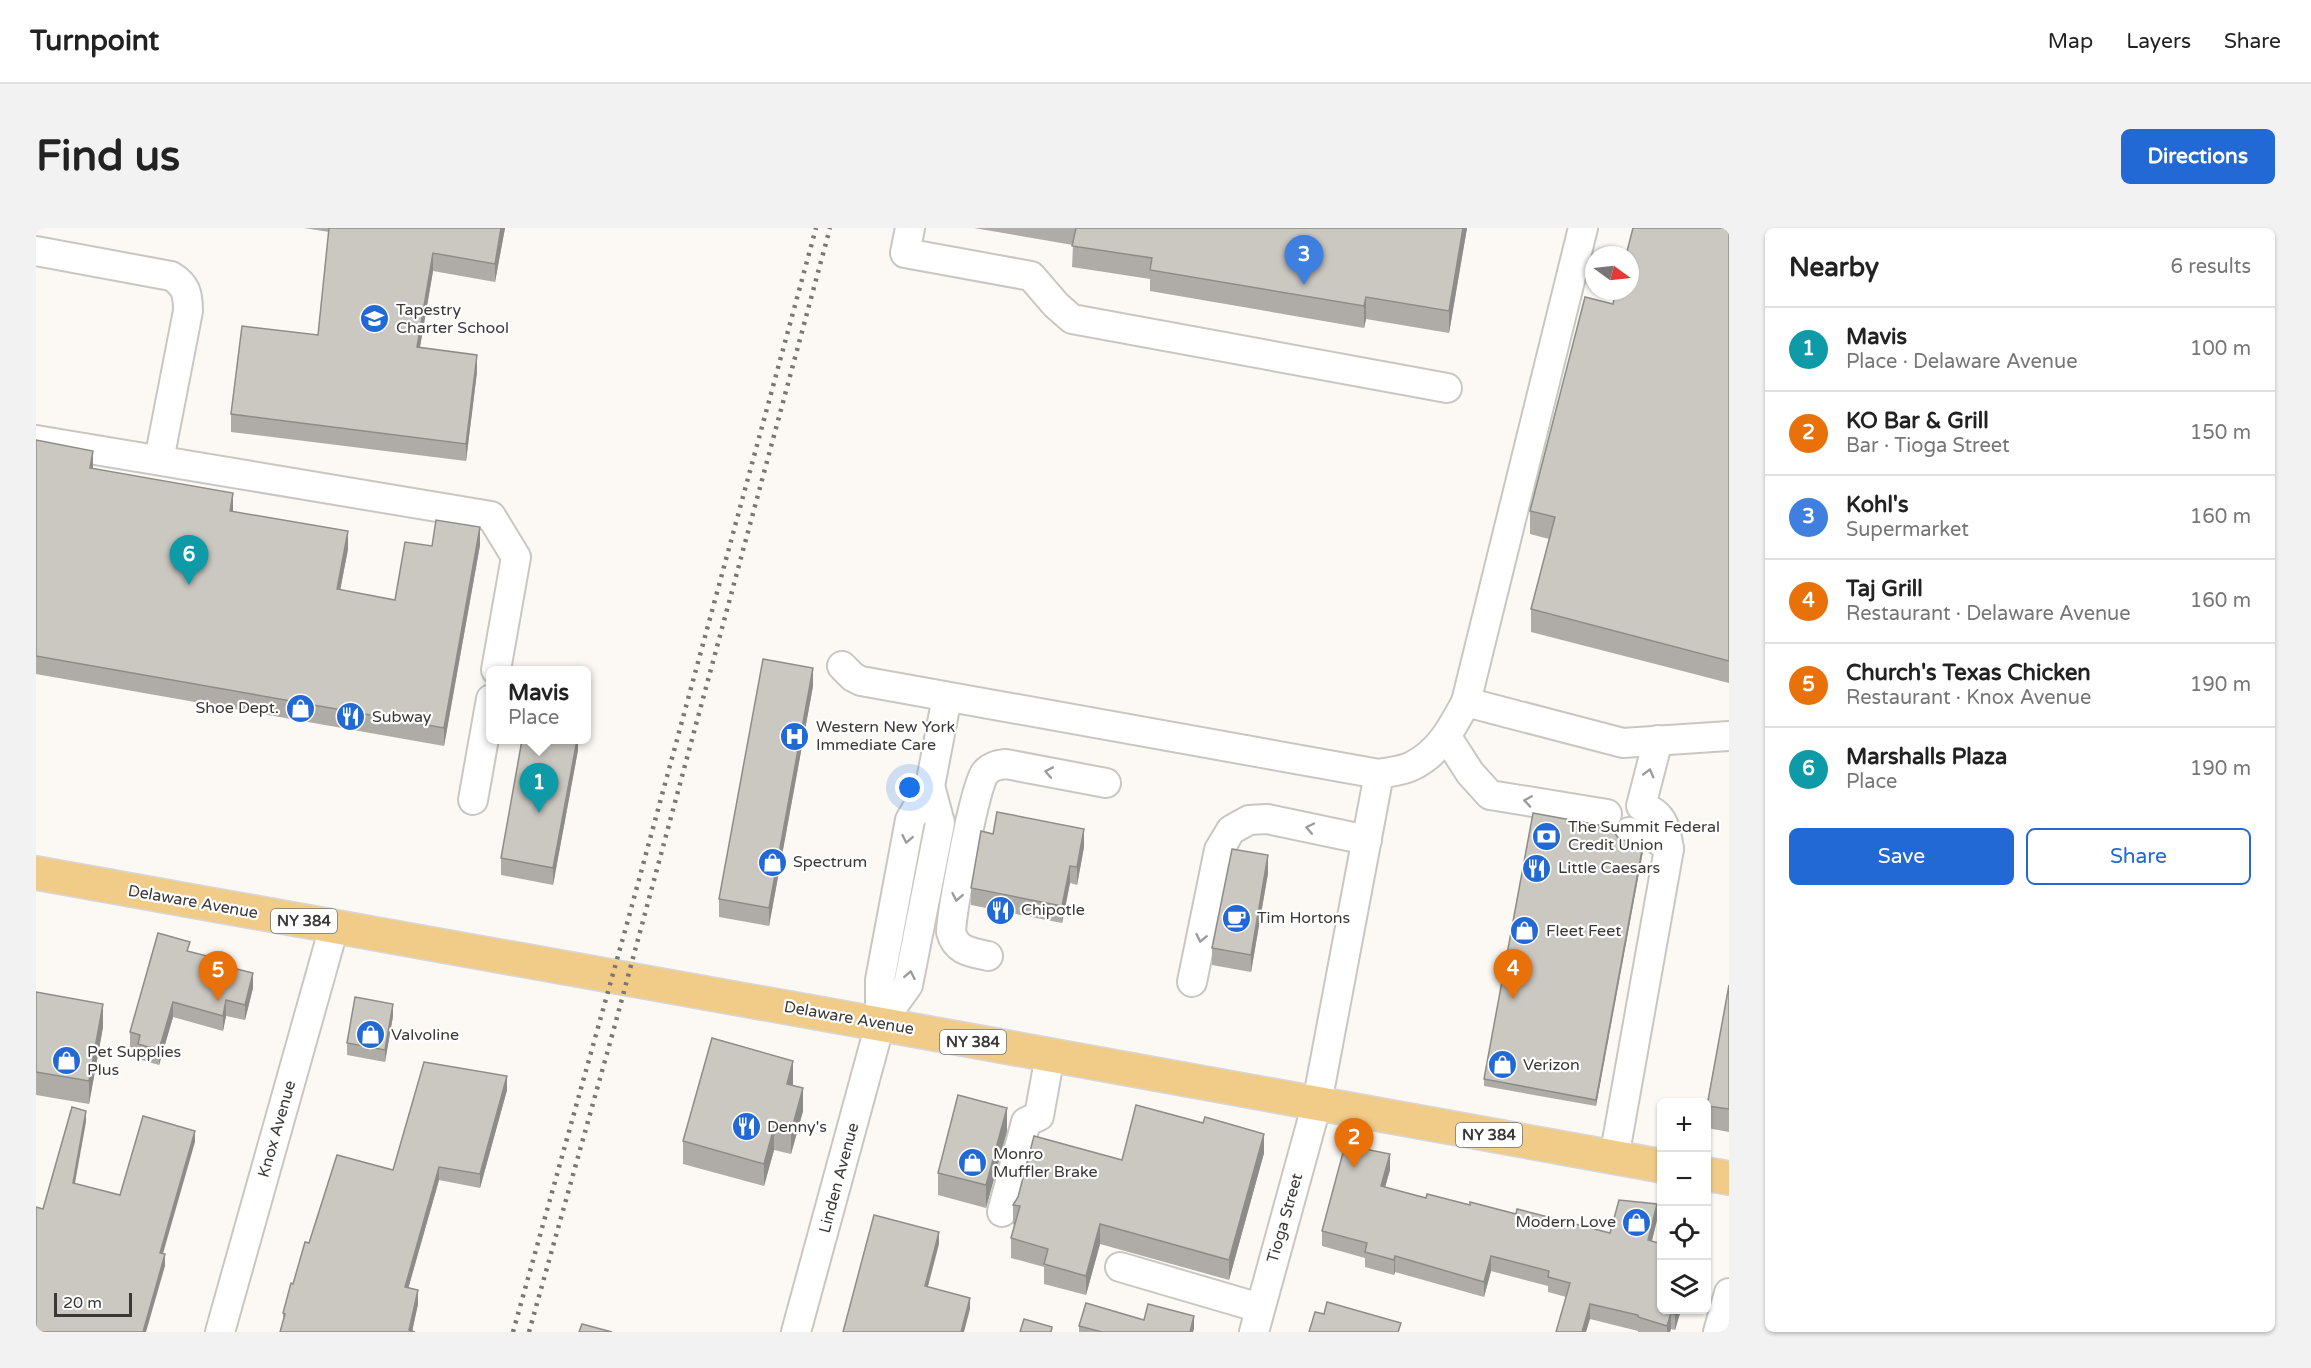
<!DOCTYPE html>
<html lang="en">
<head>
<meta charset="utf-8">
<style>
	:root { --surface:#fff; --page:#f2f2f2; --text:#222; --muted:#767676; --line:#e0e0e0; --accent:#2369d5 }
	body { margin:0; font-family:"Varela Round",sans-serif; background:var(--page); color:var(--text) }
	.controls { position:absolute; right:18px; bottom:18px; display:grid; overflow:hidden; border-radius:9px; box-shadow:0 2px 4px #0004 }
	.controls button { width:54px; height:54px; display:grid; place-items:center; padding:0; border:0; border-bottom:2px solid var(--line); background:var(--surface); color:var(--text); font:30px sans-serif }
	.compass { position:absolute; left:1549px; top:18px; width:54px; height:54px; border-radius:50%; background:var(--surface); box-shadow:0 2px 4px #0004; rotate:105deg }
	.scale { position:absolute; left:18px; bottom:15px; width:78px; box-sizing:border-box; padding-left:6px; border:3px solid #3b3937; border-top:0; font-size:16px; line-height:21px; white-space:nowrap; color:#3b3937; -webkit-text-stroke:4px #fff; paint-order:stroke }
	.you { position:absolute; left:874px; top:560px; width:21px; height:21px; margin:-15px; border:4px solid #fff; border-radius:50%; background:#1a73e8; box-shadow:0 0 0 9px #1a73e833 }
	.badge { display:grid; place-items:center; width:39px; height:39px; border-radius:50%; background:var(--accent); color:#fff; font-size:20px; font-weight:700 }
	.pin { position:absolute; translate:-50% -50px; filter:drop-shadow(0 2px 3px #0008) }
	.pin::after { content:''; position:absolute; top:32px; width:21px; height:18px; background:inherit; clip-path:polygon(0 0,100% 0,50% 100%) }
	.popup { position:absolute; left:450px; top:438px; width:105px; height:78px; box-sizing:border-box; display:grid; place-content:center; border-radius:9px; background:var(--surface); filter:drop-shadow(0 2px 4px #0005); font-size:20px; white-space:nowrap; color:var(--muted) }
	.popup b { font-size:22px; color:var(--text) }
	.popup::after { content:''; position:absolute; left:50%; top:100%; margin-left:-12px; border:12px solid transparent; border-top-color:var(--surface) }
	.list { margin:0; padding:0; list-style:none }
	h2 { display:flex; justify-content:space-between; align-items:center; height:78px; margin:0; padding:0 24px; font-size:26px }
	h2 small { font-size:20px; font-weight:400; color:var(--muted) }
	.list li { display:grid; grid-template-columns:39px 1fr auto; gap:18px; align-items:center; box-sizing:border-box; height:84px; padding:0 24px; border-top:2px solid var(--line) }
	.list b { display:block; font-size:22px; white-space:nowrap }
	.list p { margin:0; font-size:20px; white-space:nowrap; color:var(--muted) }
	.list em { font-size:20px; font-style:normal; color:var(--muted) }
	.actions { display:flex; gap:12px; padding:18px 24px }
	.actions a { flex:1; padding:14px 0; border:2px solid var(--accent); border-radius:9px; text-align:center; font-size:21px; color:var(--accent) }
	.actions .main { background:var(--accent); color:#fff }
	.icon { flex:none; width:33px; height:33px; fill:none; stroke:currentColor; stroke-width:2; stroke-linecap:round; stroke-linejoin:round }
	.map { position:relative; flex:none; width:1693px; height:1104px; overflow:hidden; border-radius:9px }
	header { display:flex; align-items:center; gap:36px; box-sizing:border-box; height:84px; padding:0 30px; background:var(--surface); border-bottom:2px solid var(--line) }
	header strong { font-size:28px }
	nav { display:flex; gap:33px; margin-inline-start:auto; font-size:21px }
	.intro { display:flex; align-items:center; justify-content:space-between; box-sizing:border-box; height:144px; padding:0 36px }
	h1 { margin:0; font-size:42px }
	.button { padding:15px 27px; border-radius:9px; background:var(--accent); color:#fff; font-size:21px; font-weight:700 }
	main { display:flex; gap:36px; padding:0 36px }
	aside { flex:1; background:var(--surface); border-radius:9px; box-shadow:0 2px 4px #0004 }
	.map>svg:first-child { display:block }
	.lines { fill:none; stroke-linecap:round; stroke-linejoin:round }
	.minor-casing { stroke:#cac7c2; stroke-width:32 }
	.major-casing { stroke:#d8d7d7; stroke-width:36 }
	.minor { stroke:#fff; stroke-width:28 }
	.major { stroke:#f0cc88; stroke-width:33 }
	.rail { stroke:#797673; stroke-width:4.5; stroke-dasharray:3 6; stroke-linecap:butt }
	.wall { fill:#afaca7 }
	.shaded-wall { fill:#8e8c88 }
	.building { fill:#cbc8c2; stroke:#8e8c88; stroke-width:1.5 }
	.oneway { stroke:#9d9c9b }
	.labels { text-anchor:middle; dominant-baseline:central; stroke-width:4.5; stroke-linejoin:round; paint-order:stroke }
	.shield { fill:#fff; stroke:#767473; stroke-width:1.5 }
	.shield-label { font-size:15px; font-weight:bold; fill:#3b3937 }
	.poi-label { font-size:16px; fill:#3b3937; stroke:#fff; text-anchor:start }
	.street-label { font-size:16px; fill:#3b3937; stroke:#fff }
</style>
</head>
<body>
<header>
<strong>Turnpoint</strong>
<nav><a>Map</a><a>Layers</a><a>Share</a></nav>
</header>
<div class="intro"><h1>Find us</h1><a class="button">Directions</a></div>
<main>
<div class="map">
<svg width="1693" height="1104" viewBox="0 0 1693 1104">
	<rect width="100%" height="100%" fill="#fcf8f3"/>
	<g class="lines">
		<defs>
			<g id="minor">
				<polyline points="874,0 869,25 995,48 1020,77 1036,91 1411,160"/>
				<polyline points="1547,0 1430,474 1587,515 1693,508"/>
				<path d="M0 23 135 48C150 57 152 66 152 83L123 232"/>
				<polyline points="0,212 455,288 480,329 460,442"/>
				<path d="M806 438 817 449 825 453 1343 546C1353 544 1366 543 1376 538 1403 525 1416 500 1430 474"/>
				<polyline points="1411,509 1434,545 1454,567 1571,586"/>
				<polyline points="437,572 455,471"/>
				<polyline points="1593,604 1619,609 1633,621"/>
				<path d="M952 728C934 724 920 723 915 704 916 683 939 555 949 545 955 538 962 537 970 536L1070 555"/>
				<polyline points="1156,754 1183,622 1195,602 1213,592 1231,591 1331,612"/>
				<polyline points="844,796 872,757 904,595 894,558"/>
				<path d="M1578 930 1633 621C1629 598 1628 586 1605 578L1622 512"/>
				<polyline points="966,984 990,894 1003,888 1014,827"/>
				<polyline points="1084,1039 1224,1080"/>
				<polyline points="184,1104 298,699"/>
				<polyline points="760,1104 844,796 844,752 874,592 894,558 911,469"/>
				<polyline points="1218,1104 1281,875 1343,546"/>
				<polyline points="1682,1104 1693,1065"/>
			</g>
			<g id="major">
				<polyline points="0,645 893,805 1626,938"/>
				<polyline points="1670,946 1693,950"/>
			</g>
		</defs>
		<use href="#minor" class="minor-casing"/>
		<use href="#major" class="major-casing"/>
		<use href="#minor" class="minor"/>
		<use href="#major" class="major"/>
		<g class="rail">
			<polyline points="477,1104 592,692 780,0"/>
			<polyline points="493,1104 577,804 794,0"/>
		</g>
	</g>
	<g class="wall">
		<polygon points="268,0 469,0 459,54 397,43 384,119 441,144 430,233 195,204 195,186 282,107 293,4"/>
		<polygon points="938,0 1431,0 1413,105 1330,91 1328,100 1114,63 1114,51 1036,39 1037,17"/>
		<polygon points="1693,0 1693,455 1495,404 1495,381 1513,311 1494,306 1494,283 1577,76"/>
		<polygon points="0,212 57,240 197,283 312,321 304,362 359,372 396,318 444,317 408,518 0,446"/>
		<polygon points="777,458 733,698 683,689 683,671"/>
		<polygon points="542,512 542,522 517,657 465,647 465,630"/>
		<polygon points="957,606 1048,619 1041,657 1034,655 1026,695 935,677 935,660"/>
		<polygon points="1583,611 1607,623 1560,878 1448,858 1448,851"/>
		<polygon points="1232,645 1215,744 1176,737 1176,720"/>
		<polygon points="154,723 187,737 217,760 209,792 190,788 187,803 137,789 123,837 102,831 102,821 94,819 94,804"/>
		<polygon points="1693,757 1693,904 1671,900 1671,875"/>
		<polygon points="0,764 67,799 53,876 0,867"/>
		<polygon points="357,788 349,834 311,827 311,815"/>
		<polygon points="757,856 757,857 767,883 755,926 738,922 728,958 647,936 647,913"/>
		<polygon points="471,862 444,960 403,952 372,1060 382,1076 376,1103 247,1093 247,1085 273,1015 357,942"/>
		<polygon points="971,903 950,980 902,967 902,945"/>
		<polygon points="1228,925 1193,1052 1064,1016 1050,1067 1008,1056 1008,1039 975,1030 975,1010 978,997 977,996 977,977 1086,932"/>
		<polygon points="1354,942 1349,959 1390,970 1574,1005 1621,992 1616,1013 1626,1082 1648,1082 1648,1083 1645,1082 1639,1102 1635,1101 1634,1104 1602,1104 1602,1103 1554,1091 1530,1069 1512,1064 1512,1058 1455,1043 1448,1069 1359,1044 1358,1047 1329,1039 1329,1030 1286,1018 1286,1003"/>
		<polygon points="1108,1092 1158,1100 1157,1104 1043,1104 1043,1098"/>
	</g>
	<g class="shaded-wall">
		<polygon points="465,0 469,0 459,54 459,36"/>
		<polygon points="1427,0 1431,0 1413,105 1413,83"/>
		<polygon points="397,25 397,43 381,136 381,119"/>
		<polygon points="1330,69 1330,91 1328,100 1328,78"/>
		<polygon points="441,127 441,144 430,233 430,216"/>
		<polygon points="57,223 57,240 54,240"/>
		<polygon points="197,265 197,282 194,300 194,283"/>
		<polygon points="444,299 444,317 408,518 408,500"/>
		<polygon points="312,303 312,321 301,379 301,361"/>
		<polygon points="777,440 777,458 733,698 733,680"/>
		<polygon points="541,512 542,512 542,522 517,657 517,640"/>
		<polygon points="1048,601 1048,619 1041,657 1041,639"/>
		<polygon points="1607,617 1607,623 1560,878 1560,872"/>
		<polygon points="1232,627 1232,645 1215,744 1215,727"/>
		<polygon points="1034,638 1034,655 1026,695 1026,678"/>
		<polygon points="217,745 217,760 209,792 209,777"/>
		<polygon points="190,772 190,788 187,803 187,788"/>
		<polygon points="137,774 137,789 123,837 123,822"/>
		<polygon points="67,776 67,799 53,876 53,853"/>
		<polygon points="357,776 357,788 349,834 349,822"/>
		<polygon points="757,833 757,856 751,878 751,856"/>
		<polygon points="471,848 471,862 444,960 444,946"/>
		<polygon points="767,860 767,883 755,926 755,904"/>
		<polygon points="971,880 971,903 950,980 950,957"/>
		<polygon points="50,883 50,894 37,966 37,955"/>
		<polygon points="738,899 738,922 728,958 728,936"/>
		<polygon points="159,903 159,914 124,1036 124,1025"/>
		<polygon points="1228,906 1228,925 1193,1052 1193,1032"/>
		<polygon points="1354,926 1354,942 1345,973 1345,958"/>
		<polygon points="403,939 403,952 369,1072 369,1059"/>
		<polygon points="1621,976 1621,992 1612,1028 1612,1012"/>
		<polygon points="1064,996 1064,1016 1050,1067 1050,1048"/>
		<polygon points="903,1004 903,1016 889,1070 889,1058"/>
		<polygon points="129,1026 129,1038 110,1104 107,1104"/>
		<polygon points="1359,1028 1359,1044 1358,1047 1358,1032"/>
		<polygon points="1455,1028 1455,1043 1448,1069 1448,1054"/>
		<polygon points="382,1062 382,1076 376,1104 373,1104"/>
		<polygon points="934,1070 934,1081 928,1104 925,1104"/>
		<polygon points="1554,1076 1554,1091 1550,1104 1546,1104"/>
		<polygon points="1640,1082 1645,1082 1639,1102 1639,1086"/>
		<polygon points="1635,1085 1635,1101 1634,1104 1631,1104 1631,1098"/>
		<polygon points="1158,1088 1158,1100 1157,1104 1154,1104"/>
	</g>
	<g class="building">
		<polygon points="293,0 465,0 459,36 397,25 381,119 441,127 430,216 195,186 206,98 282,107"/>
		<polygon points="1040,0 1427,0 1413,83 1330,69 1328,78 1114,42 1116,30 1036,18"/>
		<polygon points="1597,0 1693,0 1693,433 1495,381 1519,289 1494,283 1549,69 1577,76 1580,63 1594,63 1594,27 1590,27"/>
		<polygon points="0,212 57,223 54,240 197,265 194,283 312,303 301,361 359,372 369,314 396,318 400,292 444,299 408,500 0,428"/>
		<polygon points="727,431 777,440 733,680 683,671"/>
		<polygon points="486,512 541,512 517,640 465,630"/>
		<polygon points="961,584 1048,601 1041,639 1034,638 1026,678 935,660 945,603 957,606"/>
		<polygon points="1497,585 1568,598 1568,596 1577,595 1578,604 1583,611 1607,617 1560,872 1448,851"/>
		<polygon points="1196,621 1232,627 1215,727 1176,720"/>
		<polygon points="122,705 154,714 151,723 187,732 185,737 217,745 209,777 190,772 187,788 137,774 123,822 102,816 104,807 94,804"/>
		<polygon points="1693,757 1693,881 1671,878"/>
		<polygon points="0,764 67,776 53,853 0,844"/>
		<polygon points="319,769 357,776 349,822 311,815"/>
		<polygon points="676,810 757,833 751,856 767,860 755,904 738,899 728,936 647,913"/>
		<polygon points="388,834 471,848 444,946 403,939 369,1059 382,1062 373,1102 379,1104 244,1104 249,1086 247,1085 255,1055 257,1056 269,1014 273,1015 301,927 357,942"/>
		<polygon points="922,867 971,880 950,957 902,945"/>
		<polygon points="1100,877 1167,895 1169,889 1228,906 1193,1032 1064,996 1050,1048 1008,1036 1012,1021 975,1010 984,978 977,977 982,969 998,908 1086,932"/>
		<polygon points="36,879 50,883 37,955 84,967 107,888 159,903 124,1025 129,1026 107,1104 0,1104 0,979 7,981"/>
		<polygon points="1309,917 1354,926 1345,958 1390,970 1391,966 1434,977 1434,974 1480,986 1481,981 1574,1005 1583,972 1621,976 1612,1012 1626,1016 1626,1082 1640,1082 1639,1086 1635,1085 1631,1098 1602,1089 1602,1087 1554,1076 1546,1104 1520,1104 1534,1055 1512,1049 1513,1043 1455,1028 1448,1054 1359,1028 1358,1032 1329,1024 1331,1015 1286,1003"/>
		<polygon points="838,987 903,1004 889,1058 934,1070 925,1104 807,1104"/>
		<polygon points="1291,1074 1365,1095 1362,1104 1273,1104 1279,1084 1288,1086"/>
		<polygon points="1050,1075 1108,1092 1112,1076 1158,1088 1154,1104 1066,1104 1043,1098"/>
		<polygon points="988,1091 1016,1099 1015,1104 984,1104"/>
		<polygon points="546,1096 576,1104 543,1104"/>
	</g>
	<defs><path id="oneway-chevron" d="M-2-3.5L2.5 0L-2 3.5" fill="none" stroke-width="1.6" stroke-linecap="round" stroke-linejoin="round" transform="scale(1.5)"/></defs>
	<g class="oneway">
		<use href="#oneway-chevron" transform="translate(1013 544) rotate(-169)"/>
		<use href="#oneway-chevron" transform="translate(1613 545) rotate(-75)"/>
		<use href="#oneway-chevron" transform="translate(1492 573) rotate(-171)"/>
		<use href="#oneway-chevron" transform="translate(1274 600) rotate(-168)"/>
		<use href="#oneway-chevron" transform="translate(871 611) rotate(101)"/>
		<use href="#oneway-chevron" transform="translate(921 669) rotate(101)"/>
		<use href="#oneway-chevron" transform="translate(1165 710) rotate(102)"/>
		<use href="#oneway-chevron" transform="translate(874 747) rotate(-79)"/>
	</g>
	<defs>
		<symbol id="school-disc" viewBox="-11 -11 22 22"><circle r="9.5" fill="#2369d5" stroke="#fff"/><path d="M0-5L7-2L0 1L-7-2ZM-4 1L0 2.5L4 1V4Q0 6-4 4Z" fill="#fff"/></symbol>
		<symbol id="shop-disc" viewBox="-11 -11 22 22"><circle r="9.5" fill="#2369d5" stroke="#fff"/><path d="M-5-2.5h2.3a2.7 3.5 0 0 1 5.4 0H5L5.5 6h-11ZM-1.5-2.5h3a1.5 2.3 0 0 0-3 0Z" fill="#fff"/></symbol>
		<symbol id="restaurant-disc" viewBox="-11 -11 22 22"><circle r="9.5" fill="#2369d5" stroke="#fff"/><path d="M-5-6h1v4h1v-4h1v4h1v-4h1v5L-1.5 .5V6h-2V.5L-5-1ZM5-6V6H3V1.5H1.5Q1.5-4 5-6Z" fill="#fff"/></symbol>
		<symbol id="hospital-disc" viewBox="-11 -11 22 22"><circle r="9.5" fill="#2369d5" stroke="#fff"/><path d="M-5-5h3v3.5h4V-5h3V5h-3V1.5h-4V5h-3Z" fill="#fff"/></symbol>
		<symbol id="bank-disc" viewBox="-11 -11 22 22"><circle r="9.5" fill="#2369d5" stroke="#fff"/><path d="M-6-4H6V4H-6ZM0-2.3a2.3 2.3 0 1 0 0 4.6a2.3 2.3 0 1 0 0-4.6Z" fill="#fff"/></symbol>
		<symbol id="cafe-disc" viewBox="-11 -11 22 22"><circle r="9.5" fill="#2369d5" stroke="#fff"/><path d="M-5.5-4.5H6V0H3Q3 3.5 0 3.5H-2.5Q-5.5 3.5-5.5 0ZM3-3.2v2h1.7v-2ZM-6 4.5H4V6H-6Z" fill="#fff"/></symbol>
	</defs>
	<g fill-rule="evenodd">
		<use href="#school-disc" x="322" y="74" width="33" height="33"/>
		<use href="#shop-disc" x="248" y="464" width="33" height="33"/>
		<use href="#restaurant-disc" x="298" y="472" width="33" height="33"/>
		<use href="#hospital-disc" x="742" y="492" width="33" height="33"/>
		<use href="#bank-disc" x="1494" y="592" width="33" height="33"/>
		<use href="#shop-disc" x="720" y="618" width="33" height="33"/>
		<use href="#restaurant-disc" x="1484" y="624" width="33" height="33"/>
		<use href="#restaurant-disc" x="948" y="666" width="33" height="33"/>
		<use href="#cafe-disc" x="1184" y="674" width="33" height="33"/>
		<use href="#shop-disc" x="1472" y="686" width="33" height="33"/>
		<use href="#shop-disc" x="318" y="790" width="33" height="33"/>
		<use href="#shop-disc" x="14" y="816" width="33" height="33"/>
		<use href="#shop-disc" x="1450" y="820" width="33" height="33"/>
		<use href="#restaurant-disc" x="694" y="882" width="33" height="33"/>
		<use href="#shop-disc" x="920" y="918" width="33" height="33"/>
		<use href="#shop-disc" x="1584" y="978" width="33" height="33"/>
	</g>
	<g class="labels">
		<g class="shield">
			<rect x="235" y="681" width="66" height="24" rx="4.5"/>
			<rect x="904" y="802" width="66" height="24" rx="4.5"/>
			<rect x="1420" y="895" width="66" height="24" rx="4.5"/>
		</g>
		<g class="shield-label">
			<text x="268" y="693">NY 384</text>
			<text x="937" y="814">NY 384</text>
			<text x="1453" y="907">NY 384</text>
		</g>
		<g class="poi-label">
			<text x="360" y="82">Tapestry<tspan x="360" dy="18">Charter School</tspan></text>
			<text x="243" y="480" text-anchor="end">Shoe Dept.</text>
			<text x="336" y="489">Subway</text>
			<text x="780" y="499">Western New York<tspan x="780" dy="18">Immediate Care</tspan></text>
			<text x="1532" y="599">The Summit Federal<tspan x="1532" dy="18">Credit Union</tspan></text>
			<text x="757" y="634">Spectrum</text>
			<text x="1522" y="640">Little Caesars</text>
			<text x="985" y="682">Chipotle</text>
			<text x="1221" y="690">Tim Hortons</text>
			<text x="1510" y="703">Fleet Feet</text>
			<text x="355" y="807">Valvoline</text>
			<text x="51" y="824">Pet Supplies<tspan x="51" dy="18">Plus</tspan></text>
			<text x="1487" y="837">Verizon</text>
			<text x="731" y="899">Denny's</text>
			<text x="957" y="926">Monro<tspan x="957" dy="18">Muffler Brake</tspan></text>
			<text x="1580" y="994" text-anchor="end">Modern Love</text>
		</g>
		<g class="street-label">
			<text transform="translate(157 674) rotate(10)">Delaware Avenue</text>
			<text transform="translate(813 790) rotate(10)">Delaware Avenue</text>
			<text transform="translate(241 901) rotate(-74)">Knox Avenue</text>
			<text transform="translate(803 950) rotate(-75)">Linden Avenue</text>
			<text transform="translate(1249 990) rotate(-74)">Tioga Street</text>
		</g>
	</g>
</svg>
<div class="controls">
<button>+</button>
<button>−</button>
<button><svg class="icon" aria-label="locate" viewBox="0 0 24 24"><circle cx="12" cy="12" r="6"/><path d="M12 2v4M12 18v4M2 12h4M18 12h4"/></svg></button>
<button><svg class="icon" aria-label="layers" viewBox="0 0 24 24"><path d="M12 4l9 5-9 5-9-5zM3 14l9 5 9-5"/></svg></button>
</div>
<svg class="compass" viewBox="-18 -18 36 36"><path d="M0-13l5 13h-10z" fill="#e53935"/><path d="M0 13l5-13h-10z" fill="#767676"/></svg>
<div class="scale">20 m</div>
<div class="you"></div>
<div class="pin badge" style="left:503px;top:585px;background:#0f9aa8">1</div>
<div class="popup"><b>Mavis</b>Place</div>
<div class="pin badge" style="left:1318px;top:940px;background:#e8710a">2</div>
<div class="pin badge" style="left:1268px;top:57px;background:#3f7fe0">3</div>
<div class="pin badge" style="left:1477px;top:771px;background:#e8710a">4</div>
<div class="pin badge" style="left:182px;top:773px;background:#e8710a">5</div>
<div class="pin badge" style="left:153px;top:357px;background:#0f9aa8">6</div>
</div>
<aside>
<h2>Nearby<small>6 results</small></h2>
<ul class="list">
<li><span class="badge" style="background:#0f9aa8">1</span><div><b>Mavis</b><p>Place · Delaware Avenue</p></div><em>100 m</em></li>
<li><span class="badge" style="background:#e8710a">2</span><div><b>KO Bar &amp; Grill</b><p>Bar · Tioga Street</p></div><em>150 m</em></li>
<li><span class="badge" style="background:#3f7fe0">3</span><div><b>Kohl's</b><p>Supermarket</p></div><em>160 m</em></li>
<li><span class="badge" style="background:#e8710a">4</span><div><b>Taj Grill</b><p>Restaurant · Delaware Avenue</p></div><em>160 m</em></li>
<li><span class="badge" style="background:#e8710a">5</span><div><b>Church's Texas Chicken</b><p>Restaurant · Knox Avenue</p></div><em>190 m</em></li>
<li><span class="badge" style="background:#0f9aa8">6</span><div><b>Marshalls Plaza</b><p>Place</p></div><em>190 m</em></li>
</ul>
<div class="actions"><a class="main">Save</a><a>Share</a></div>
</aside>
</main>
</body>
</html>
